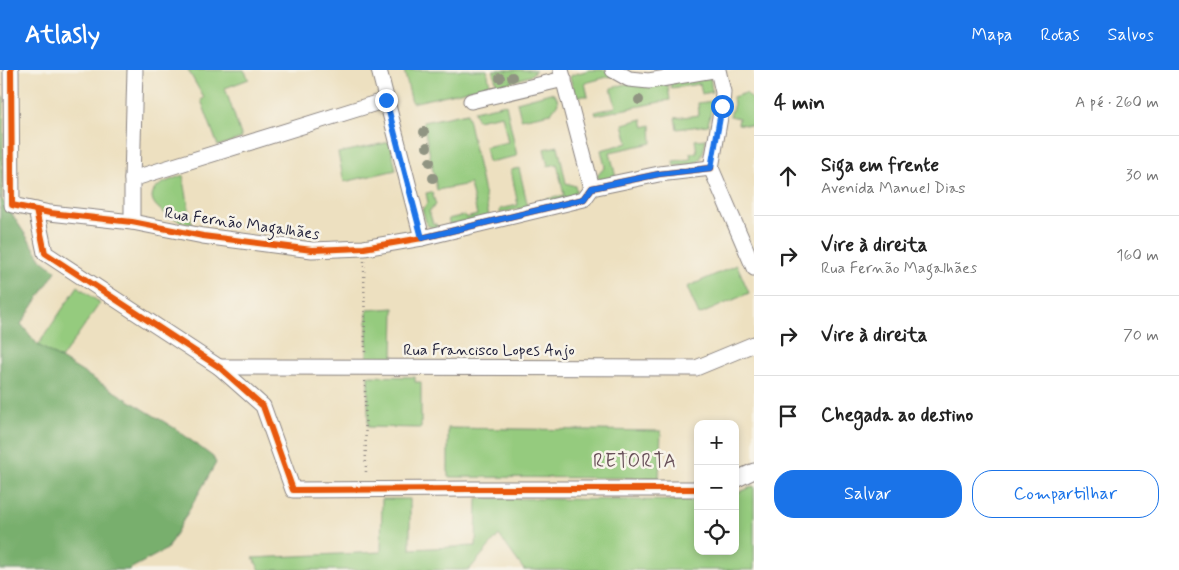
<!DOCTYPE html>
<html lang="pt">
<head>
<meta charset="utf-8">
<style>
	:root { --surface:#fff; --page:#f2f2f2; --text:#222; --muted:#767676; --line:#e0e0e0; --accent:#1a73e8 }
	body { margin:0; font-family:Mynerve,sans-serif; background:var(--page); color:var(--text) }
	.controls { position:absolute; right:15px; bottom:15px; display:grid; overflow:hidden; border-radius:10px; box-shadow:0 2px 8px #0003 }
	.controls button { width:45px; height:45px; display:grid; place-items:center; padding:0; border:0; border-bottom:1px solid var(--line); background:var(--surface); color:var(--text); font:25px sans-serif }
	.stop { position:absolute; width:15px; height:15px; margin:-11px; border:4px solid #1a73e8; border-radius:50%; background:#fff }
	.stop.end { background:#1a73e8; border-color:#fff; box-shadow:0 1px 5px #0008 }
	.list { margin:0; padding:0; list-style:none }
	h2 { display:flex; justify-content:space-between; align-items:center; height:65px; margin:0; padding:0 20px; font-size:21px }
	h2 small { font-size:16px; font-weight:400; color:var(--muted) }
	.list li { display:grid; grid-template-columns:32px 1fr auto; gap:15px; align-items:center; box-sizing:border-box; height:80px; padding:0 20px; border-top:1px solid var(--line) }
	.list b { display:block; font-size:19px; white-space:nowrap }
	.list p { margin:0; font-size:16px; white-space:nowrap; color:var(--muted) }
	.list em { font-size:16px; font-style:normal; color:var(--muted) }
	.actions { display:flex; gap:10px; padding:15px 20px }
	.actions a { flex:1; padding:11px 0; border:1px solid var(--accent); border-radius:20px; text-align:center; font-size:18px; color:var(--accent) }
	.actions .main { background:var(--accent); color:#fff }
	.icon { flex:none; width:28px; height:28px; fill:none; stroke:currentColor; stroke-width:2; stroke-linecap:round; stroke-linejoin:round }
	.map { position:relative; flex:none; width:754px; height:500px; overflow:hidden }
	header { display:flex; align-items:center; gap:30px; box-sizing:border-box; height:70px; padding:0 25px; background:var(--accent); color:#fff }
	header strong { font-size:24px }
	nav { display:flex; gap:28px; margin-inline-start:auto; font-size:18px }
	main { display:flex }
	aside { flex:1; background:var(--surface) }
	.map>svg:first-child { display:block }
	.green { fill:#95cb7e; stroke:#5c765c }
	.forest { fill:#78af6d; stroke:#4d6854 }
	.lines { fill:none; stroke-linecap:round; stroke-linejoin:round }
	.street-casing { stroke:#88817e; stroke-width:17 }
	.path { stroke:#88817e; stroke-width:2.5; stroke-dasharray:1 4; stroke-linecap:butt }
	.street { stroke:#fff; stroke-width:15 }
	.cycleway-casing { stroke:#f7f3e8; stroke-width:9 }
	.cycleway { stroke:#e8590c; stroke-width:6 }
	.tree { fill:#909482 }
	.route { stroke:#1a73e8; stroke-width:6 }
	.labels { text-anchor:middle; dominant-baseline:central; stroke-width:5; stroke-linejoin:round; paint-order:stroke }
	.street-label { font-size:16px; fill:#22223b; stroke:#f7f3e8 }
	.quarter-label { font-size:19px; letter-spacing:1px; fill:#685059; stroke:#f7f3e8 }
</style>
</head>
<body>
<header>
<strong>Atlasly</strong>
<nav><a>Mapa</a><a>Rotas</a><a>Salvos</a></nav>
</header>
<main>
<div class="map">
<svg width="754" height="500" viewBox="0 0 754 500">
	<rect width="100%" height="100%" fill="#f7f3e8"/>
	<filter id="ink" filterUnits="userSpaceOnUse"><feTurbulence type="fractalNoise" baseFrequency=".02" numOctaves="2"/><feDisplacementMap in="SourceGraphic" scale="10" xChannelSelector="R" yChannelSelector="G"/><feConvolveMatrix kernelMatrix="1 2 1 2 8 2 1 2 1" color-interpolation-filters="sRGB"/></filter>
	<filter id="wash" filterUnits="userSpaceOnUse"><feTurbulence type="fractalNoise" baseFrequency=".0096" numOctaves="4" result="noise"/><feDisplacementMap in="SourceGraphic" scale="20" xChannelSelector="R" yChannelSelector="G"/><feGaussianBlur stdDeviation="1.12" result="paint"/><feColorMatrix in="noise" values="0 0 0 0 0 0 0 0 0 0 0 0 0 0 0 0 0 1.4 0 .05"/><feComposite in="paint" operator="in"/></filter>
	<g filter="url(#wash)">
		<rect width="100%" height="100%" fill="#ede0c0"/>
		<g class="green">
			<polygon points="188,0 244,0 249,9 225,18 242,68 218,76 201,30 204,28"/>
			<polygon points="404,0 487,0 490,15 412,33"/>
			<polygon points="493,0 536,0 530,6 497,16"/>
			<polygon points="589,0 607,0 615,5 585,13 588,26 575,26 570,7 572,5"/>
			<polygon points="710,5 712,22 702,24 700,14 671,18 670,11"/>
			<polygon points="667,11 670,30 596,45 595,42 616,37 611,18 629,13"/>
			<path d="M550 23C556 24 557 27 558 33L551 43 521 49 517 32Z"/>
			<polygon points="746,23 754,31 754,56 738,54 739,48 730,46 734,34 733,27"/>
			<polygon points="0,27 4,27 2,128 0,126"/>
			<polygon points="713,31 708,55 677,59 675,48 699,45 698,33"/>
			<polygon points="506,34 517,86 488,92 485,77 508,72 502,45 477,50 474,41"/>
			<polygon points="467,43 489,146 450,155 448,149 465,145 466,148 477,145 470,114 437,120 423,52"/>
			<polygon points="642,49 644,57 651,55 652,73 610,82 616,108 600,110 597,106 605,97 601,80 628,73 623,54"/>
			<path d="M706 69C701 95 700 94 674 96L673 91 691 89 690 83 697 82 695 70Z"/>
			<polygon points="390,72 396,100 344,112 338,83"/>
			<path d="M558 76 566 113 575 116C576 119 577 121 575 123 571 128 550 132 543 133V130L564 125 557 94 548 96 544 79Z"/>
			<polygon points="519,98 528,137 500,143 500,139 518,135 511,100"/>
			<path d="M183 105 192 155C181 152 141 137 155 119 160 113 176 108 183 105Z"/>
			<polygon points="432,122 436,135 429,141 433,154 436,154 437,158 435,159 427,155 422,139 428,133 426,123"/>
			<polygon points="737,195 749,223 699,245 687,217"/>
			<polygon points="78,216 100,233 61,289 38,275"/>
			<polygon points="394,238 393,288 367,288 367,240"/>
			<polygon points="368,306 415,307 415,312 421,312 421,358 368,357"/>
			<polygon points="448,358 661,361 659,408 448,407"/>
			<polygon points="754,416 754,500 524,500 499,465 469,500 260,500 253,488 381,482 382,429 410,429 410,479 476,476 477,428 698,431 698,481 735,481 735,424"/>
		</g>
		<polygon class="forest" points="0,126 42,190 56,201 21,254 38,275 176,359 213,387 216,393 167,479 128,500 0,500"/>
	</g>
	<g filter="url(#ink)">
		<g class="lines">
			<defs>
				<g id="street">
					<polyline points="11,0 12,135 50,143 132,152 203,166 312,180 364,178 422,168 584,129 592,118 659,104 711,98"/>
					<polyline points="379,0 422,168"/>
					<polyline points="561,0 592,118"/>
					<polyline points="613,0 629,9 649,11 713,0"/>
					<polyline points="718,0 723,22 722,36 711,98 754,198"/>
					<polyline points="471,31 564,9"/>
					<polyline points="132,109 386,30"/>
					<polyline points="36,140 45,183 219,297 263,336 293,420 470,419 698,419"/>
					<polyline points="132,152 132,109 135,0"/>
					<polyline points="219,297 696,298 754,274"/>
					<polyline points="735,410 754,401"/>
				</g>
			</defs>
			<use href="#street" class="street-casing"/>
			<g class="path">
				<polyline points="364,191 365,286"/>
				<polyline points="365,311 366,406"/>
			</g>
			<use href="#street" class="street"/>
			<defs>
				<g id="cycleway">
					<polyline points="11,0 12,135 50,143 132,152 203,166 312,180 364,178 422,168 584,129 592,118 659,104 711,98"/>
					<polyline points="36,140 45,183 219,297 263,336 293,420 470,419 698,419"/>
				</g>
			</defs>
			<use href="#cycleway" class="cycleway-casing"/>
			<use href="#cycleway" class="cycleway"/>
		</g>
		<g class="tree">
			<circle cx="512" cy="7" r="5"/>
			<circle cx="500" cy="8" r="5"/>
			<circle cx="639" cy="30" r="5"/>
			<circle cx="424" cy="62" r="5"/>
			<circle cx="427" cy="77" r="5"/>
			<circle cx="430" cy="92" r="5"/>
			<circle cx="433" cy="108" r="5"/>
		</g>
	</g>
	<g class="lines" filter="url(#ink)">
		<polyline class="route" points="386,30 422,168 584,129 592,118 659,104 711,98 722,36"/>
	</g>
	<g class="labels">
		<g class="street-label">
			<text transform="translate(242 154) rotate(8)">Rua Fernão Magalhães</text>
			<text x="489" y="280">Rua Francisco Lopes Anjo</text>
		</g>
		<g class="quarter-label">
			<text x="635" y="391">RETORTA</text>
		</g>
	</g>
</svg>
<div class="controls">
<button>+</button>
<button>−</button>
<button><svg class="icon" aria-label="locate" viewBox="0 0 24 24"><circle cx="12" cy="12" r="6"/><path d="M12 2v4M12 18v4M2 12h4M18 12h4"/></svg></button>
</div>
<div class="stop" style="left:722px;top:36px"></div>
<div class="stop end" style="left:386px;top:30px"></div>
</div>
<aside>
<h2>4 min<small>A pé · 260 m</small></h2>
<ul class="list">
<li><svg class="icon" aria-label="ahead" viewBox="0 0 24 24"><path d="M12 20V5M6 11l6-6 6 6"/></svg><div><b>Siga em frente</b><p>Avenida Manuel Dias</p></div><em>30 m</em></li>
<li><svg class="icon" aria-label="right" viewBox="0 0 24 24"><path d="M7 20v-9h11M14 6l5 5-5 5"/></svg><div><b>Vire à direita</b><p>Rua Fernão Magalhães</p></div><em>160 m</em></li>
<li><svg class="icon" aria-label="right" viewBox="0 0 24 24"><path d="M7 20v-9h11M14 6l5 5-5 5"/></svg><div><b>Vire à direita</b></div><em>70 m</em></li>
<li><svg class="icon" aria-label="arrive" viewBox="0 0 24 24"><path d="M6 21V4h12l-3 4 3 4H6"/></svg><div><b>Chegada ao destino</b></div></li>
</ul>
<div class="actions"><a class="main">Salvar</a><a>Compartilhar</a></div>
</aside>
</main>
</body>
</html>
